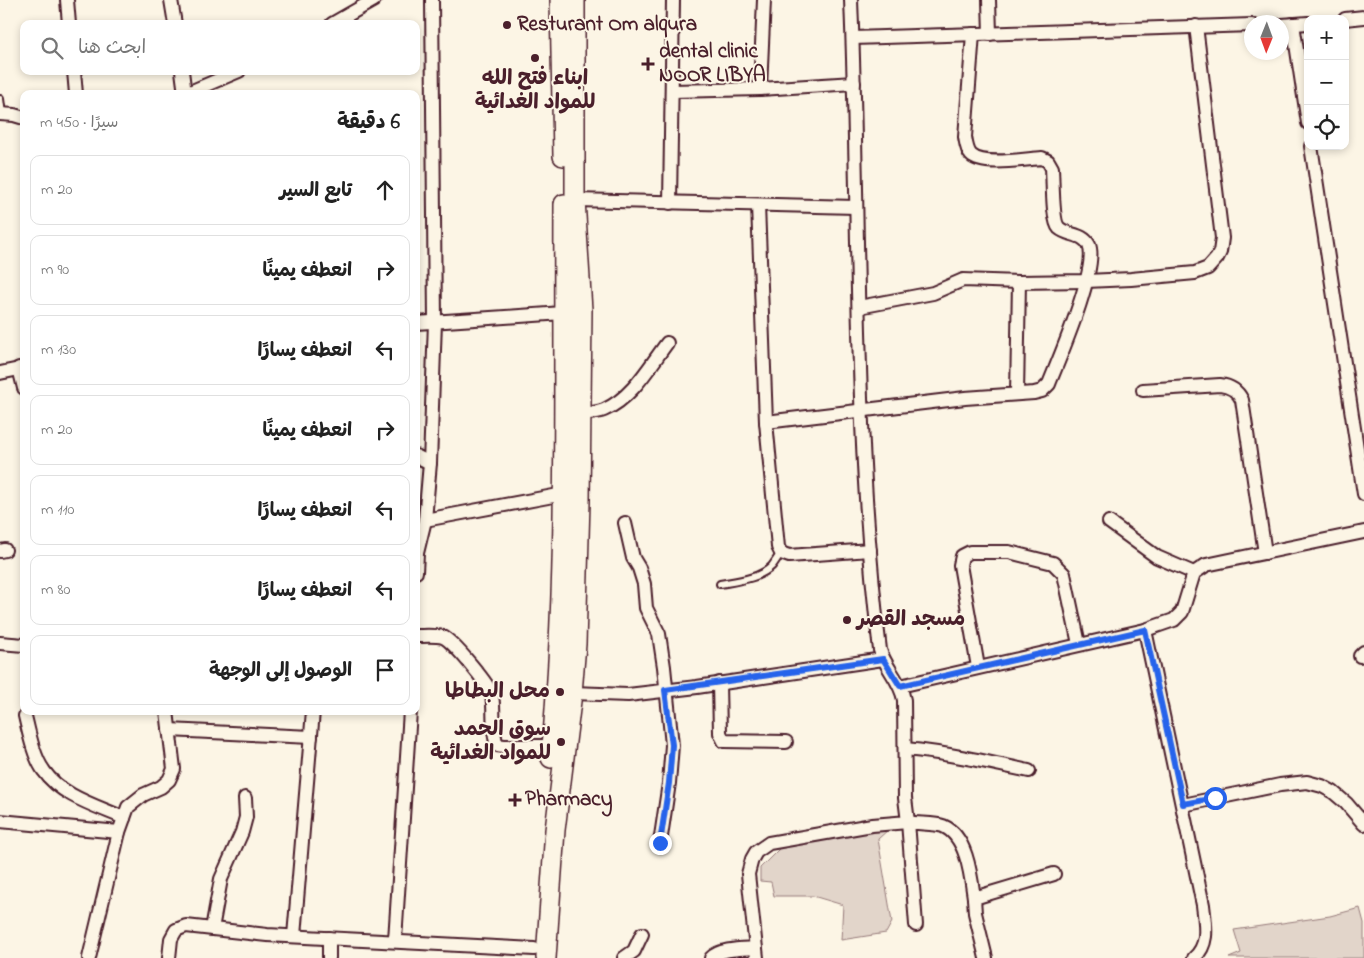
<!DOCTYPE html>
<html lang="ar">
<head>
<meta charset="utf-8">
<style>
	:root { --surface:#fff; --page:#f6f6f6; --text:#222; --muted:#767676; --line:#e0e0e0 }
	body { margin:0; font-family:"Indie Flower","Playpen Sans Arabic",sans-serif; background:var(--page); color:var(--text); direction:rtl }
	.controls { position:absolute; right:15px; top:15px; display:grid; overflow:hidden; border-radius:10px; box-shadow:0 2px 8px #0003 }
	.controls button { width:45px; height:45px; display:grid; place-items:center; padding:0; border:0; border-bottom:1px solid var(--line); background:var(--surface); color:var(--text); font:25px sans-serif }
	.compass { position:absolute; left:1244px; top:15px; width:45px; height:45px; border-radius:50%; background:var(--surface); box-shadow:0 2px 8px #0003; rotate:181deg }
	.stop { position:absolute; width:15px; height:15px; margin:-11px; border:4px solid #2563eb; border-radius:50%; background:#fff }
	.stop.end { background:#2563eb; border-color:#fff; box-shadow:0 1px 5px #0008 }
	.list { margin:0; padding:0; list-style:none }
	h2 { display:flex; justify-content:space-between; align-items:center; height:65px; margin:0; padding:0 20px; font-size:21px }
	h2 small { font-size:16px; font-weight:400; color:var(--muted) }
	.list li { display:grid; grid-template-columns:32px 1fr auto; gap:15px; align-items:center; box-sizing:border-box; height:70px; margin:0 10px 10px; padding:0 10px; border:1px solid var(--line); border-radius:10px }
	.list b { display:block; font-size:19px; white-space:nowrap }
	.list em { font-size:16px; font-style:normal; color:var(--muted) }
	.icon { flex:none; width:28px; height:28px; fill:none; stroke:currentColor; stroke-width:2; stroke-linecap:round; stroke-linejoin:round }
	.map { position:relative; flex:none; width:1364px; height:958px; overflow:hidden; direction:ltr }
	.search { position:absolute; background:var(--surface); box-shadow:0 2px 8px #0003; left:20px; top:20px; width:400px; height:55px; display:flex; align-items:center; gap:12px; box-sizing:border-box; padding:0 18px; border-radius:10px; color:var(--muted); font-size:19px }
	.panel { position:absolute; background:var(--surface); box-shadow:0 2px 8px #0003; left:20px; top:90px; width:400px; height:625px; border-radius:10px; direction:rtl }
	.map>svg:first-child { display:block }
	.green { fill:#e2d5ca; stroke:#967a7a }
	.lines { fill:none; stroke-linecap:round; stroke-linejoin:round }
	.service-casing { stroke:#4a1f2b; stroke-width:10 }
	.minor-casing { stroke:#4a1f2b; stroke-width:16 }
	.secondary-casing { stroke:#4a1f2b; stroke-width:22 }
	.service { stroke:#fcf5e5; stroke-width:6 }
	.minor { stroke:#fcf5e5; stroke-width:12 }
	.secondary { stroke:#fcf5e5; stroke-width:19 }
	.route { stroke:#2563eb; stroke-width:6 }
	.poi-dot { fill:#4a1f2b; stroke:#fcf5e5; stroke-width:2 }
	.labels { text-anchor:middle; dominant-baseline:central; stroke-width:4; stroke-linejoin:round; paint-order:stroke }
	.poi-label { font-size:21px; font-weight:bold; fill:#4a1f2b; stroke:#fcf5e5; text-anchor:start }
</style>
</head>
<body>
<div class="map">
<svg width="1364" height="958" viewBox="0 0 1364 958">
	<rect width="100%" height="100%" fill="#fcf5e5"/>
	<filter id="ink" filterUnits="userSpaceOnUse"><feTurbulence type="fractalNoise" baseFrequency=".02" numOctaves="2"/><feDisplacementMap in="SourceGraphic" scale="10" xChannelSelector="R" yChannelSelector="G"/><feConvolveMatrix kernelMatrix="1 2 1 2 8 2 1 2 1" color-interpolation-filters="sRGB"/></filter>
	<g filter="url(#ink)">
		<g class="green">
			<polygon points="889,829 878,839 892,922 886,933 841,940 843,905 813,896 774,896 771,882 760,881 760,868 783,845 816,835"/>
			<polygon points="1360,908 1364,923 1364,958 1229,958 1241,953 1234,930 1330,916"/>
		</g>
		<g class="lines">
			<defs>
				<g id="service">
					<polyline points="0,99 2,114"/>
					<path d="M720 584C736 581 759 579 772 566 775 562 778 557 781 553"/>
				</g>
				<g id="minor">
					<polyline points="67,0 69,24"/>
					<polyline points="171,0 175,24"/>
					<polyline points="989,0 990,34"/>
					<polyline points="1345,19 1364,17"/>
					<polyline points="332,24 374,0"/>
					<polyline points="1293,24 1308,123"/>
					<polyline points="1282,25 1308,23"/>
					<polyline points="853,38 1252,25"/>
					<polyline points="74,71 76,94"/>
					<polyline points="182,71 185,94"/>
					<polyline points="760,89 764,0"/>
					<polyline points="672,91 760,89 854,83"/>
					<polyline points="185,94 239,71"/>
					<polyline points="0,114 14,115 24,118"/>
					<polyline points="1311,146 1364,494"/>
					<polyline points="575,200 856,207"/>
					<polyline points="670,203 673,0"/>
					<polyline points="758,205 766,422 778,547 781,553 789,556 870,550"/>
					<polyline points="859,307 933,293 963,280 1019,282 1086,281 1131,279 1195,273 1208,268 1217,258 1220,252 1222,238 1196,26"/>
					<polyline points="416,323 563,313"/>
					<polyline points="19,368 24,388"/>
					<polyline points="0,373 24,368"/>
					<path d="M1143 390 1220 385C1230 386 1237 390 1242 400L1265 553"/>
					<polyline points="1017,394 1019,282"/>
					<path d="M581 414C588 413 597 413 604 410 632 398 649 367 667 343"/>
					<path d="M766 422 965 398 1034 393 1042 391 1049 384C1059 359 1099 267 1089 245 1083 233 1068 236 1059 228 1052 221 1053 180 1052 168L1048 161 1042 158C1025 159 983 167 971 155 967 151 966 143 965 137L973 34"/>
					<polyline points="416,456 430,463"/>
					<polyline points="425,520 564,494"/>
					<polyline points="1109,522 1157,557 1194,573"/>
					<polyline points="625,523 633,558 639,568 644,584 646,608 659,634 664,667 672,745 669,783 660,843"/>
					<polyline points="0,551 5,550"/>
					<polyline points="416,572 417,553 425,520 430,463 435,322 432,0"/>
					<path d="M1145 630 1203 905C1205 924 1210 944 1194 958"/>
					<path d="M416 636C424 636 436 635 443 637 452 640 491 687 492 695 495 712 491 729 497 745L504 746H552"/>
					<polyline points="0,643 24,645"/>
					<polyline points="1360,656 1364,652"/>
					<polyline points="978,667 960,565 962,556 970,552 1009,552 1053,563 1064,574 1079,644"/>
					<polyline points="719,683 720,733 724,741 786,742"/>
					<polyline points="900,686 1145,630 1174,620 1182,612 1194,573 1206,565 1364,532"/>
					<polyline points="572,693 628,695 697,687 883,659"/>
					<path d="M25 716C29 733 34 758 44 771 61 796 97 806 124 818"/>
					<polyline points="169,730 311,737"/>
					<path d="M905 749C947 753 988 762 1029 771"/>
					<polyline points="1183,805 1280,785 1307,782 1322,786 1333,792 1346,803 1364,824"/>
					<polyline points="0,821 119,832"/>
					<path d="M916 925 908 822C917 824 935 823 943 826 967 836 971 876 974 898"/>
					<polyline points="212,929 221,879 242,832 246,817 245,798"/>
					<polyline points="294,936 313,711"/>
					<polyline points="329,938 329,958"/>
					<polyline points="395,940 410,711"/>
					<polyline points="89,958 119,832 128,807 143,795 161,787 169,780 174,769 167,711"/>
					<polyline points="169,958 171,939 176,930 186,926 267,935 534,949"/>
					<polyline points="624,958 634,951 642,934"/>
					<path d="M711 958C720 948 744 949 756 948"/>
					<path d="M757 958 748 874 752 859 756 852 769 843 872 825 908 822 905 798 904 700C901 681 886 669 880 650 853 435 860 217 851 0"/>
					<polyline points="986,958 975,913 974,898 1054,874"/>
				</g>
				<g id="secondary">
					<polyline points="560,0 563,156"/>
					<path d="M551 758C568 574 563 389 564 204"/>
					<polyline points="546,958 555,830 572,693 576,644 580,502 582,310 575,200 575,0"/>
				</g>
			</defs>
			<use href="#service" class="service-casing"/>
			<use href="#minor" class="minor-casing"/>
			<use href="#secondary" class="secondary-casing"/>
			<use href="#service" class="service"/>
			<use href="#minor" class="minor"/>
			<use href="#secondary" class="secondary"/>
		</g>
	</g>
	<g class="lines" filter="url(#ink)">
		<polyline class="route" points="660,843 669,783 672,745 665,690 883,659 900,686 1145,630 1183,804 1215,798"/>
	</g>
	<g class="poi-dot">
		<circle cx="507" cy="25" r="5"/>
		<circle cx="535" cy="58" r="5"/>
		<path d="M645.5 56.5h5v5h5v5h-5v5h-5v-5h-5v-5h5z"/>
		<circle cx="847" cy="620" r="5"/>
		<circle cx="560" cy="692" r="5"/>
		<circle cx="561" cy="742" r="5"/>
		<path d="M512.5 792.5h5v5h5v5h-5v5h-5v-5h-5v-5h5z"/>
	</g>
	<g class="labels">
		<g class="poi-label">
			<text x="517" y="25">Resturant Om alqura</text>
			<text x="659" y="52">dental clinic<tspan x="659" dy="24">NOOR LIBYA</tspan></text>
			<text x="535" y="79" text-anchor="middle">ابناء فتح الله<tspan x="535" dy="24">للمواد الغدائية</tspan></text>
			<text x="857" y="620">مسجد القصر</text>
			<text x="550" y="692" text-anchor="end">محل البطاطا</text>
			<text x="551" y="730" text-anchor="end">سوق الحمد<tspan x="551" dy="24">للمواد الغدائية</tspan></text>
			<text x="525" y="800">Pharmacy</text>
		</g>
	</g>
</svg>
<div class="controls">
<button>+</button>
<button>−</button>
<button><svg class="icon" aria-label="locate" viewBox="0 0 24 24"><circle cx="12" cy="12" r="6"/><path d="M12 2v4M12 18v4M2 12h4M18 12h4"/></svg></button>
</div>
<svg class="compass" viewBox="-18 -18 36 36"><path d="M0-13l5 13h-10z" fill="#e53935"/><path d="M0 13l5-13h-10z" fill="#767676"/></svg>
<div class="stop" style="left:1215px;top:798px"></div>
<div class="stop end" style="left:660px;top:843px"></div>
<div class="search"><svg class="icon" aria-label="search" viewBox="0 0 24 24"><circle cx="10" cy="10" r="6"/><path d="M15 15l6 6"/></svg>ابحث هنا</div>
<section class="panel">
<h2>6 دقيقة<small>سيرًا · 450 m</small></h2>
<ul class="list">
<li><svg class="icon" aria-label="ahead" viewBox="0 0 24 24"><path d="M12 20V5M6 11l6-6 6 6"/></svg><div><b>تابع السير</b></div><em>20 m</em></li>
<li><svg class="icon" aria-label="right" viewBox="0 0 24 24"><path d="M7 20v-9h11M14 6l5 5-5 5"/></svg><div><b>انعطف يمينًا</b></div><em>90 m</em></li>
<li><svg class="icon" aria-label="left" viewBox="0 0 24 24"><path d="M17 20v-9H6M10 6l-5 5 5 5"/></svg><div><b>انعطف يسارًا</b></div><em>130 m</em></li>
<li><svg class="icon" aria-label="right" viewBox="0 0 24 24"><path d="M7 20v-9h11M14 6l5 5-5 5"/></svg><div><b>انعطف يمينًا</b></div><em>20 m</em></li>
<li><svg class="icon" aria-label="left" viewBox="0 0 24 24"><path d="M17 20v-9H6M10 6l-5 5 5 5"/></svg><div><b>انعطف يسارًا</b></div><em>110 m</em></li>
<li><svg class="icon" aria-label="left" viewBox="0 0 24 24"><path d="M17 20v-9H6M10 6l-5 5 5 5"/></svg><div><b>انعطف يسارًا</b></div><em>80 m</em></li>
<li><svg class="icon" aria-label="arrive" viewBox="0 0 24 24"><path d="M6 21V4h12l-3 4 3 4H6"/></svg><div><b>الوصول إلى الوجهة</b></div></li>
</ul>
</section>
</div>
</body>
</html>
